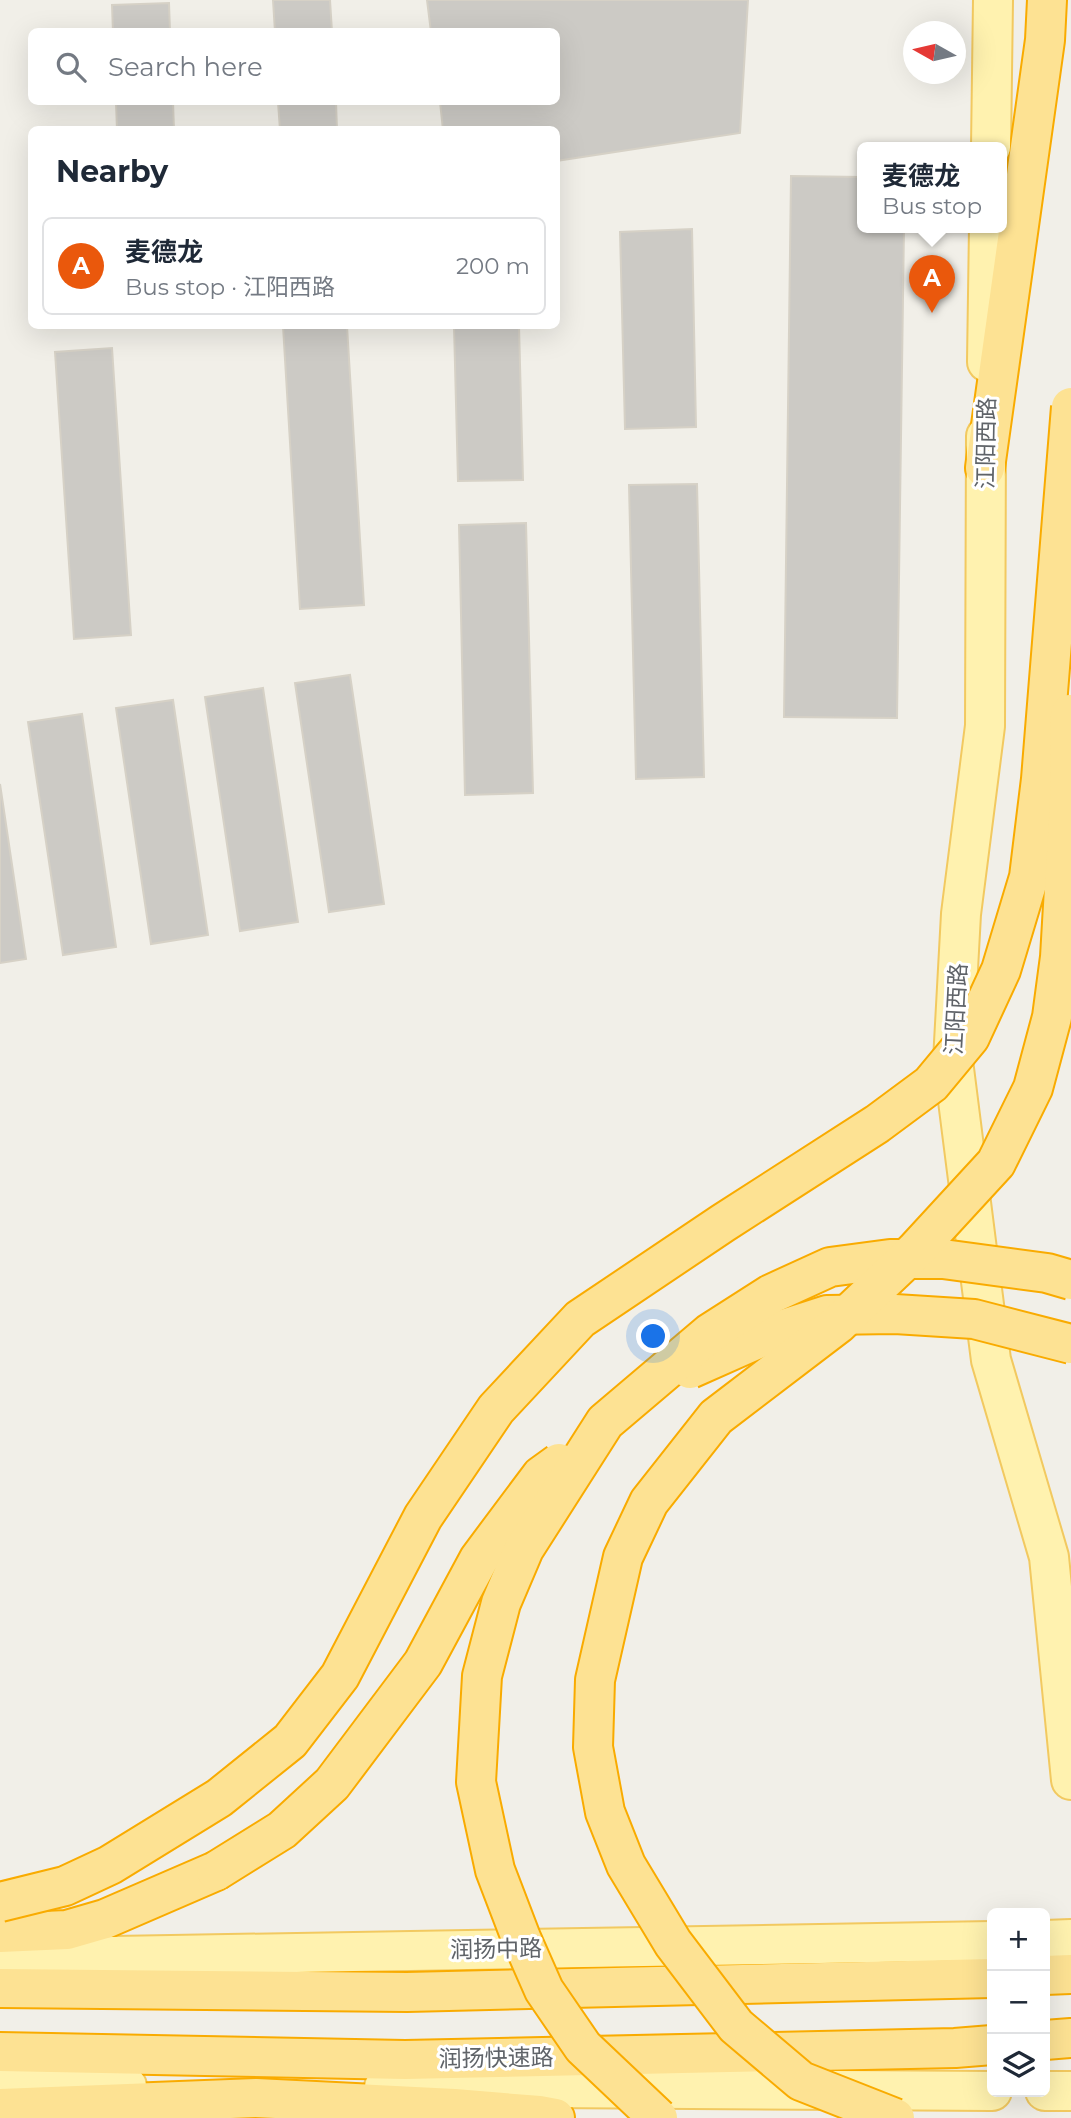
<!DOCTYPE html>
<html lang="en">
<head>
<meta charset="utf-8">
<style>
	:root { --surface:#fff; --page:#f2f2f3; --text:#1f2937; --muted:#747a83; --line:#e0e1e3; --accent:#ea580c }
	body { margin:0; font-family:Montserrat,"Noto Sans SC",sans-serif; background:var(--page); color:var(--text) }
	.controls { position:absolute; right:21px; bottom:21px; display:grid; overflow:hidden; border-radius:10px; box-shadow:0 7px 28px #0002 }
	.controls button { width:63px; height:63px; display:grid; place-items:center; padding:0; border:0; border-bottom:2px solid var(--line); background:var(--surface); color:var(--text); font:35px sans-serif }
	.compass { position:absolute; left:903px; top:21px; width:63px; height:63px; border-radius:50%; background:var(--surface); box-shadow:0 7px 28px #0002; rotate:278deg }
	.you { position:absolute; left:654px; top:1337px; width:24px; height:24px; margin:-18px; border:5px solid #fff; border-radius:50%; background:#1a73e8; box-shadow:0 0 0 10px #1a73e833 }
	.badge { display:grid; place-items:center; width:46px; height:46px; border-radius:50%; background:var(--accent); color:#fff; font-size:23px; font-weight:700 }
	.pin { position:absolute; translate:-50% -58px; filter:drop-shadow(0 2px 4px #0008) }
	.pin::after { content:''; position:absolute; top:37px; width:24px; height:21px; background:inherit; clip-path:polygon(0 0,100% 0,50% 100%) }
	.popup { position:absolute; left:857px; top:142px; width:150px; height:91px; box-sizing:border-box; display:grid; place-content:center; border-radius:10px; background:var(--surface); filter:drop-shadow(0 2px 5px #0005); font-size:23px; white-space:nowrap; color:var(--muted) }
	.popup b { font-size:26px; color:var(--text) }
	.popup::after { content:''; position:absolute; left:50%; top:100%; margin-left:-14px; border:14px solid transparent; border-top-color:var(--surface) }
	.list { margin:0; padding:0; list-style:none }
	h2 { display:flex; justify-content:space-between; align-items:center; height:91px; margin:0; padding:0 28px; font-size:30px }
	h2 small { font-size:23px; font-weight:400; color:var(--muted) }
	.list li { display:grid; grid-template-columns:46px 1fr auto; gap:21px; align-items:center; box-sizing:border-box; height:98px; margin:0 14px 14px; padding:0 14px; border:2px solid var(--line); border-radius:10px }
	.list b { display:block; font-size:26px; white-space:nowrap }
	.list p { margin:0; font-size:23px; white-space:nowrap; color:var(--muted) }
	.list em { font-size:23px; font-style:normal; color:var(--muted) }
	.icon { flex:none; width:38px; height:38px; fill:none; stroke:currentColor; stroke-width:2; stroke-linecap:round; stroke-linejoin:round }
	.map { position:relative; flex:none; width:1071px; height:2118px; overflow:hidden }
	.search { position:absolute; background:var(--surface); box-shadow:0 7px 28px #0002; left:28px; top:28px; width:532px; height:77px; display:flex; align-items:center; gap:18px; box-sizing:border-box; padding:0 24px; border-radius:10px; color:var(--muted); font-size:26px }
	.panel { position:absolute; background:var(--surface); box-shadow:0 7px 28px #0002; left:28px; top:126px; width:532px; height:203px; border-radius:10px }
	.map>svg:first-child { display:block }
	.building { fill:#cccac5; stroke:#d6d1c6; stroke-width:2 }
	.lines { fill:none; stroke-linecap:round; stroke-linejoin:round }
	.primary-casing { stroke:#f2c960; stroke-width:42 }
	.highway-casing { stroke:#f9ab00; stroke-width:42 }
	.primary { stroke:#fff2af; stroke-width:38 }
	.highway { stroke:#fde293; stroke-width:38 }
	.highway-bridge-casing { stroke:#f9ab00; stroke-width:42; stroke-linecap:butt }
	.highway-bridge { stroke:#fde293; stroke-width:38 }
	.labels { text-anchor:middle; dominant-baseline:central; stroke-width:6; stroke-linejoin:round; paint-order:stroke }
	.street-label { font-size:23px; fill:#5f6368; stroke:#fff }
</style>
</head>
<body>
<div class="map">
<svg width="1071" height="2118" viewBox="0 0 1071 2118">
	<rect width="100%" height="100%" fill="#f1efe8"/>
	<g class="building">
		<polygon points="273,0 330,0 332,32 275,32"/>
		<polygon points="427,0 748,0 740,133 556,161 556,130 443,130 440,102 556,102 556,32 431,32"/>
		<polygon points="169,3 170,32 113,32 112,5"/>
		<polygon points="116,102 173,102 174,130 117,130"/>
		<polygon points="278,102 336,102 337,130 280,130"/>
		<polygon points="791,176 862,177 862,227 904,227 897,718 784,717"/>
		<polygon points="692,229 696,427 625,429 620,232"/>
		<polygon points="283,326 347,326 364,605 300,609"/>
		<polygon points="454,326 519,326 523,480 458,481"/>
		<polygon points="112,348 131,635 74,639 55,352"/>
		<polygon points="697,484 704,777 636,779 629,485"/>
		<polygon points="526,523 533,793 465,795 459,525"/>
		<polygon points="350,675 384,904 329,912 295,683"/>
		<polygon points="263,688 298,922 240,931 205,697"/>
		<polygon points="173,700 208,935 151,944 116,708"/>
		<polygon points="82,714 116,947 63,955 28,722"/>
		<polygon points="0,784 26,959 0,963"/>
	</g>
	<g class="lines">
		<defs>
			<g id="primary">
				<polyline points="991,147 993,0"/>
				<polyline points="987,362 989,227"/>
				<polyline points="986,436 985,726 961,914 953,1061 991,1360 1049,1557 1071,1780"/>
				<polyline points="1045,1940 1071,1939"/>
				<polyline points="0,1958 992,1941"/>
				<polyline points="0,2085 127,2086"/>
				<polyline points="384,2087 992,2091"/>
				<polyline points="1045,2091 1071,2091"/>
			</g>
			<g id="highway">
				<polyline points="985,468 1045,40 1047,0"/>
				<polyline points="0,1933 67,1930 105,1919 216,1871"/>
				<polyline points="1045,1975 1071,1974"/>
				<polyline points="0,1988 407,1992 992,1978"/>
				<polyline points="1045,2040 1071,2038"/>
				<polyline points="0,2052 405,2060 955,2048 992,2045"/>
				<polyline points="0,2108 256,2098 454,2108 539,2115 555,2118"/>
			</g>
		</defs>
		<use href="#primary" class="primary-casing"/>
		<use href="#highway" class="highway-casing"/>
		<use href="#primary" class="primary"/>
		<use href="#highway" class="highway"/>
		<defs>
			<g id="highway-bridge">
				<polyline points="690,1369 771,1333 827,1315 895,1314 974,1319 1071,1344"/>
				<polyline points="216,1871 282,1830 332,1784 423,1663 479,1559 541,1476 559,1463"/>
				<polyline points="0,1902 65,1886 110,1865 219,1798 290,1741 340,1676 423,1517 496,1409 580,1319 723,1223 877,1124 931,1084 970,1037 1001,970 1029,877 1041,779 1071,407"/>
				<polyline points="658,2118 583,2047 544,1990 521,1938 495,1870 476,1782 482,1676 501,1603 524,1549 605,1422 710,1333 771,1294 830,1267 890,1259 943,1259 1047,1273 1071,1280"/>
				<polyline points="895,2118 801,2081 736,2026 673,1943 626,1865 605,1812 593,1747 595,1680 623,1557 649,1502 716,1417 838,1324 915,1251 996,1163 1033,1088 1052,1017 1060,957 1069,802 1070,714"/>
			</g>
		</defs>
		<use href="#highway-bridge" class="highway-bridge-casing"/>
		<use href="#highway-bridge" class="highway-bridge"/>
	</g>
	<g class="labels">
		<g class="street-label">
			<text transform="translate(986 443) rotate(-89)">江阳西路</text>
			<text transform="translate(956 1009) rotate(-87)">江阳西路</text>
			<text transform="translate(496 1949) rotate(-1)">润扬中路</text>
			<text transform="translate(496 2058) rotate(-1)">润扬快速路</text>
		</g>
	</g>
</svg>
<div class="controls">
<button>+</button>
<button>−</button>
<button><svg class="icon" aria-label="layers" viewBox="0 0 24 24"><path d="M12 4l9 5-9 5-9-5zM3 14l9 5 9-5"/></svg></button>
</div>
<svg class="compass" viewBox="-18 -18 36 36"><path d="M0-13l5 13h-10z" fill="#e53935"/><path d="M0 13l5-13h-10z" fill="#747a83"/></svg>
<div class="you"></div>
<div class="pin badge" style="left:932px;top:313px">A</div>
<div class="popup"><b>麦德龙</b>Bus stop</div>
<div class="search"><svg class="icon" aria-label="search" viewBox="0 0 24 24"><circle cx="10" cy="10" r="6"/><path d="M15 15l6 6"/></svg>Search here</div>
<section class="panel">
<h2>Nearby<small></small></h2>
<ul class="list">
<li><span class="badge">A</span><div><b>麦德龙</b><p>Bus stop · 江阳西路</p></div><em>200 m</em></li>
</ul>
</section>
</div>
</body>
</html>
